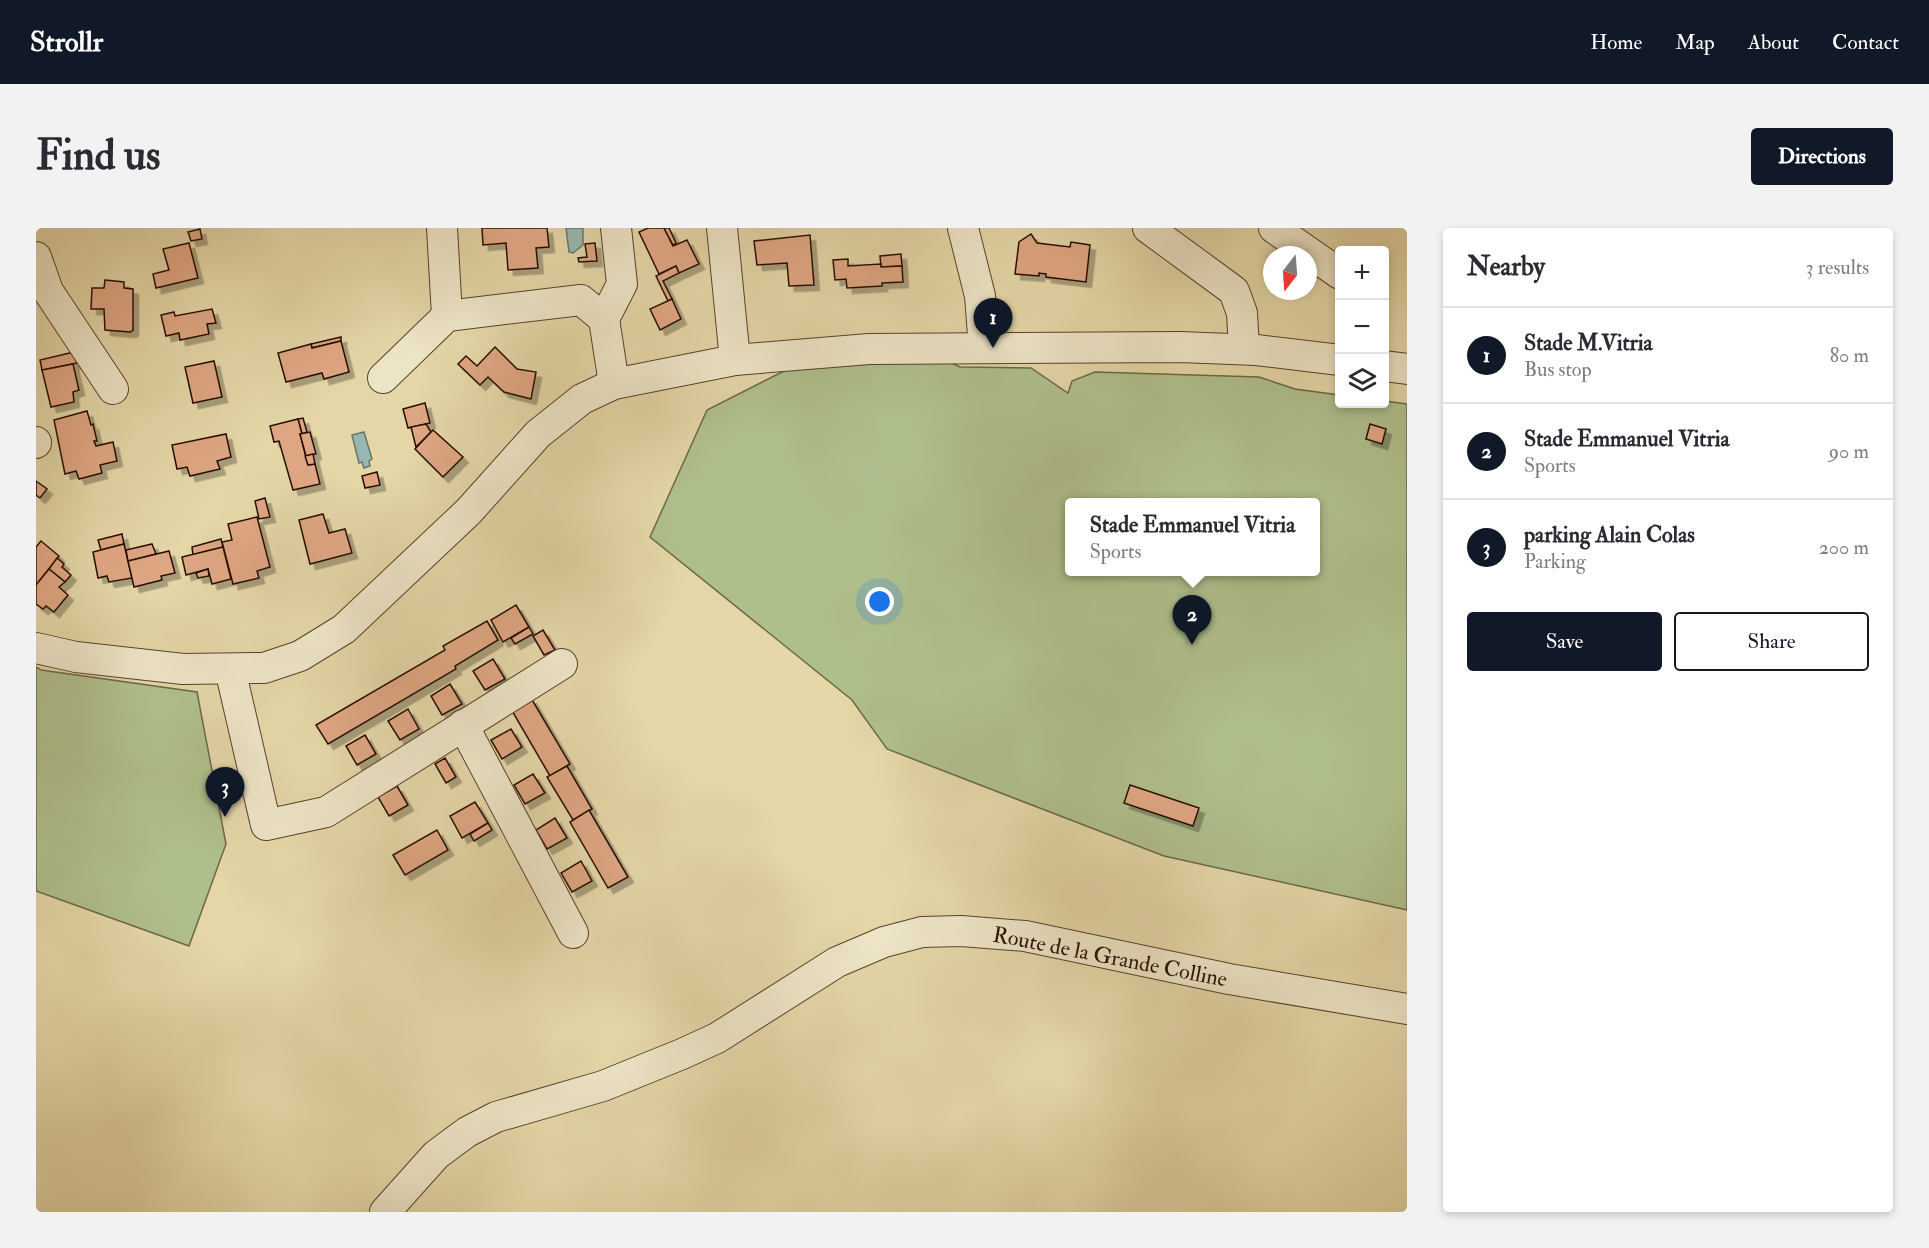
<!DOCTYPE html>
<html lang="en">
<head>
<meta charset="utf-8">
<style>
	:root { --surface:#fff; --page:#f2f2f3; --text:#2b2b33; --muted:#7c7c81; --line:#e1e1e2; --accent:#111827 }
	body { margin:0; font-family:"IM FELL Double Pica",serif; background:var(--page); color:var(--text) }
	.controls { position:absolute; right:18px; top:18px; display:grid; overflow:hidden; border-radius:6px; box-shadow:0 3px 9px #0003 }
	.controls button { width:54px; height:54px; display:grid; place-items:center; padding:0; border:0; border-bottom:2px solid var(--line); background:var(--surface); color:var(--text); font:30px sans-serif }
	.compass { position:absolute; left:1227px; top:18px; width:54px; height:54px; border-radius:50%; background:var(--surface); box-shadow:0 3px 9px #0003; rotate:197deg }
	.you { position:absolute; left:844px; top:374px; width:21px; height:21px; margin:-15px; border:4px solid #fff; border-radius:50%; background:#1a73e8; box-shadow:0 0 0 9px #1a73e833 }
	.badge { display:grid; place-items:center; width:39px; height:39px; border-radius:50%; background:var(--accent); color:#fff; font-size:20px; font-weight:700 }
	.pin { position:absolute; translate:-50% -50px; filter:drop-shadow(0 2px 3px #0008) }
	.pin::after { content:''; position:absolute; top:32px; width:21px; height:18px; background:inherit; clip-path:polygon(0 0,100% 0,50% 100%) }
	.popup { position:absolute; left:1029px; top:270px; width:255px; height:78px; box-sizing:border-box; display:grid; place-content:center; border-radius:6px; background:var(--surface); filter:drop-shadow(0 2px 4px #0005); font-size:20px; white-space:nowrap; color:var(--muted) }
	.popup b { font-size:22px; color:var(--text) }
	.popup::after { content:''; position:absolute; left:50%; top:100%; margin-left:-12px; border:12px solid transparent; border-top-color:var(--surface) }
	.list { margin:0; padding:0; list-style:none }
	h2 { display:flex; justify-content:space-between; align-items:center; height:78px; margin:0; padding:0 24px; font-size:26px }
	h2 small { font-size:20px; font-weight:400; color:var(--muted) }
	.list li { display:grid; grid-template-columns:39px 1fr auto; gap:18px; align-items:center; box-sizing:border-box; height:96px; padding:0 24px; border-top:2px solid var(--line) }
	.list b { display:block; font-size:22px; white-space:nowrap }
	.list p { margin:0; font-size:20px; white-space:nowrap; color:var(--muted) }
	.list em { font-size:20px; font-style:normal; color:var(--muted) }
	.actions { display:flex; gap:12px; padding:18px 24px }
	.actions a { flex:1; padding:14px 0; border:2px solid var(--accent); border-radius:6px; text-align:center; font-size:21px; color:var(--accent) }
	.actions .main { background:var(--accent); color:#fff }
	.icon { flex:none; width:33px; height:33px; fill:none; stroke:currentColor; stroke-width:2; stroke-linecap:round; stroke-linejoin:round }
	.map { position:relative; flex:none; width:1371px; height:984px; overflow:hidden; border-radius:6px }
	header { display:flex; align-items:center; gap:36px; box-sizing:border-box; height:84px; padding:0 30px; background:var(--accent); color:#fff }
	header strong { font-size:28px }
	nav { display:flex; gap:33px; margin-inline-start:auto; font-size:21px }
	.intro { display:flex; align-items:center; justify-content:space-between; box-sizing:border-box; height:144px; padding:0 36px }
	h1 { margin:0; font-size:42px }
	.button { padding:15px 27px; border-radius:6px; background:var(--accent); color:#fff; font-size:21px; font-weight:700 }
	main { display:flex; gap:36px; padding:0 36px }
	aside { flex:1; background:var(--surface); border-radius:6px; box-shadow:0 3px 9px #0003 }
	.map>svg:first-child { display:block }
	.green { fill:#afbf8c; stroke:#6c6847; stroke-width:1.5; fill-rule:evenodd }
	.water { fill:#98b7b1; stroke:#6b756b; stroke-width:1.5 }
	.building { fill:#dfa683; stroke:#281102; stroke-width:1.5; filter:url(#shadow) }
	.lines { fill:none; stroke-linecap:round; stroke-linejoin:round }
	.minor-casing { stroke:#57422b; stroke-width:32 }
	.minor { stroke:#ede4c6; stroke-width:30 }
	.labels { text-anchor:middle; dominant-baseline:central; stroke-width:6; stroke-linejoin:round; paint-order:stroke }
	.street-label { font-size:22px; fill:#281102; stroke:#ede4c6 }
</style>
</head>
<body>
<header>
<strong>Strollr</strong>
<nav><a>Home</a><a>Map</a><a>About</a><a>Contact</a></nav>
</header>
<div class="intro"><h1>Find us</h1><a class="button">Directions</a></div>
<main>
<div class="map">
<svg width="1371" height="984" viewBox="0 0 1371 984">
	<defs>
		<filter id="shadow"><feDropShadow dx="5.5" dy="5.5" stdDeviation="0" flood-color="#0004"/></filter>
	</defs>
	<rect width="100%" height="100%" fill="#e4d6a7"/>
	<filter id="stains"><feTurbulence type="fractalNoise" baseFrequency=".00333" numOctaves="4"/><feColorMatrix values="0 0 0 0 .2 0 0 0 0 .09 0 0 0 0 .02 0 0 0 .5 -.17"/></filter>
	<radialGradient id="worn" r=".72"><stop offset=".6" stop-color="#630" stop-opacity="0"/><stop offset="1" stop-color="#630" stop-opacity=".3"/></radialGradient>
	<g class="green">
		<path d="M907 131 924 139 995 140 1032 165 1036 153 1059 144 1223 149 1259 161 1303 167 1304 176H1348L1349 173 1371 176V682L1128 628 851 521 816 472 614 309 671 182 750 142ZM1033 274H1279V344H1033Z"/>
		<polygon points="0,439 5,442 161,464 190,616 153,718 0,663"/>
	</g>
	<g class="water">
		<polygon points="530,0 547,0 547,17 537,25 533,24"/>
		<polygon points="328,204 336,231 333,233 334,238 328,240 326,234 323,235 316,207"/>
	</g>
	<g class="building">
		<polygon points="446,0 511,0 513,19 500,20 502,40 472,42 470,15 447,17"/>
		<polygon points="612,0 628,0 637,18 651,12 663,36 643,45 640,38 623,46 603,4"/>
		<polygon points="628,0 633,0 640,15 637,17"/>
		<polygon points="164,1 166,11 155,13 152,4"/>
		<polygon points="995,6 1001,15 1034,19 1035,14 1054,17 1050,54 1010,49 1010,46 1003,45 1003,48 979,46 983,14"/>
		<polygon points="774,7 778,57 753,58 751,35 721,37 718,13"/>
		<polygon points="153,15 162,50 120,60 117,46 133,42 127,21"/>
		<polygon points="559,15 561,33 543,34 542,30 551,29 549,16"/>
		<polygon points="865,26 866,38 845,39 844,28"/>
		<polygon points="812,31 812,38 845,36 845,39 866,38 867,54 846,55 846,58 811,60 810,51 799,52 797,32"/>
		<polygon points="640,38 643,45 627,53 636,71 632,73 620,48"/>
		<polygon points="69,52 88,54 88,60 97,61 97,102 94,104 69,102 68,81 55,81 56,60 68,60"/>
		<polygon points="636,71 645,91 624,102 614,81"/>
		<polygon points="176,81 180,95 171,96 173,106 144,112 143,105 130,108 125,87 138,84 139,88"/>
		<polygon points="305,109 305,113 276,120 275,116"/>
		<polygon points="305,113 313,144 288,151 286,145 250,154 242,125 275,116 276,120"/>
		<polygon points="459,119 481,141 500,144 495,171 468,164 452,149 444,157 422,136 430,128 441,138"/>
		<polygon points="38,124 41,135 6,142 4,132"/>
		<polygon points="178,133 186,169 157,175 149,139"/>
		<polygon points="37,136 43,162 37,164 38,174 15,179 6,142"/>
		<polygon points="389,175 394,195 372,200 367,181"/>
		<polygon points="51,183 55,197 57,196 61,213 58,213 60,218 77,214 81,233 64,237 66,245 43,251 40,243 29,246 18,192"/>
		<polygon points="267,190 271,204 266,206 262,191"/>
		<polygon points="262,191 266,206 264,206 272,237 279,236 284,256 257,262 243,213 238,214 234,198"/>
		<polygon points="390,196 395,204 380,219 375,199"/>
		<polygon points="1334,196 1350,201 1346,216 1330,211"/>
		<polygon points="397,202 427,229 407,249 379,221"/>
		<polygon points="274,204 280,226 270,228 264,206"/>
		<polygon points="190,206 195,229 181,233 184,241 154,248 151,239 141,241 136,217"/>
		<polygon points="277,226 279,236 272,237 269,228"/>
		<polygon points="341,244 344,257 329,260 326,248"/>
		<polygon points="0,253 11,261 4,270 0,267"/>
		<polygon points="229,270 234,289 223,291 219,273"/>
		<polygon points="287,286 293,305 309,301 316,325 274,336 263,292"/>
		<polygon points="221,289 234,339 221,343 223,350 197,356 186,314 196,312 192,296"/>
		<polygon points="86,306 88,316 65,322 62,312"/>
		<polygon points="185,311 187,319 157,327 156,319"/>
		<polygon points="5,313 23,328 0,357 0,319"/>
		<polygon points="88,316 96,350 73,354 71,348 62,350 57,324"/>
		<polygon points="116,316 120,326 92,333 90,322"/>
		<polygon points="187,319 195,351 176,356 172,341 150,347 146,329"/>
		<polygon points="133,323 139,345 125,348 126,352 98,359 92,333"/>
		<polygon points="21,330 28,336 26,339 35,347 29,354 13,341"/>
		<polygon points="13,341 29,354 23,359 32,367 18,384 10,378 7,381 0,376 0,357"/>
		<polygon points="172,341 173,348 162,350 160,345"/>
		<polygon points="480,377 493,399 467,414 455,392"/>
		<polygon points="451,393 462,412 419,438 420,441 292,516 280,497 409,422 407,418"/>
		<polygon points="493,399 497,406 479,416 475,410"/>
		<polygon points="507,402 519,422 508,427 497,408"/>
		<polygon points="457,431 469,451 449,462 437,443"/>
		<polygon points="414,456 426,476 406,487 395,468"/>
		<polygon points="495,470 534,536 514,548 475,481"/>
		<polygon points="372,481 383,501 364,512 352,493"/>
		<polygon points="475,501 486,519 466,531 455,512"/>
		<polygon points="329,507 340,526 321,537 310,518"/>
		<polygon points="409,530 420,549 410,555 399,536"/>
		<polygon points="531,538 556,581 537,592 511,549"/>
		<polygon points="497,546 509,565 489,576 478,557"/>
		<polygon points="1094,557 1163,580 1157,598 1088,575"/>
		<polygon points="361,558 372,577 353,588 342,569"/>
		<polygon points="439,574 452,595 426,610 414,588"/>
		<polygon points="553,582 592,649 572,660 534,594"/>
		<polygon points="519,590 531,610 511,621 500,602"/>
		<polygon points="452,595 456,602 438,613 434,606"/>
		<polygon points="401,602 412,622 369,647 357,627"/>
		<polygon points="545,633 556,653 536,664 525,645"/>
	</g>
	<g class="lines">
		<defs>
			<g id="minor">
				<polyline points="406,0 411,88"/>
				<polyline points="686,0 699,132"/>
				<polyline points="927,0 944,68 948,120"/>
				<polyline points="1112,0 1198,63 1206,85 1208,121"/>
				<polyline points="1238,0 1304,46"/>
				<polyline points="0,29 12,63 77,161"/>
				<polyline points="568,91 586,56 580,0"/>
				<polyline points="1348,138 1371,141"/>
				<polyline points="347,150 411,88 545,72 568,91 578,156"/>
				<polyline points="0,214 0,215"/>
				<polyline points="0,420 40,429 147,441 228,440 264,428 308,401 433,283 502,206 546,171 578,156 699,132 833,121 1144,119 1220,122 1304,132"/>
				<polyline points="194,441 230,597 290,584 526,436"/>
				<polyline points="427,497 537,705"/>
				<polyline points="349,984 400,927 431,904 460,889 567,858 646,826 681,810 801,734 848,714 886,704 925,703 989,708 1193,751 1371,781"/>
			</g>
		</defs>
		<use href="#minor" class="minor-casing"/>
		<use href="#minor" class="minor"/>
	</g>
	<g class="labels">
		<g class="street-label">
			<text transform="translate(1074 729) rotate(11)">Route de la Grande Colline</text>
		</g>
	</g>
	<rect width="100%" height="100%" filter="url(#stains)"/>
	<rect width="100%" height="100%" fill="url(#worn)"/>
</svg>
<div class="controls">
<button>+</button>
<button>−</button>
<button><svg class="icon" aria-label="layers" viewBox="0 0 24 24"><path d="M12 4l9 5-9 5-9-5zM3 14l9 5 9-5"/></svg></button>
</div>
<svg class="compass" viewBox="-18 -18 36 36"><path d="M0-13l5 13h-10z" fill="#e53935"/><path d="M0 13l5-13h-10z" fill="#7c7c81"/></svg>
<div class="you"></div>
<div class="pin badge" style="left:957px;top:120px">1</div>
<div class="pin badge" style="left:1156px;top:417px">2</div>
<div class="popup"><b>Stade Emmanuel Vitria</b>Sports</div>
<div class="pin badge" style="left:189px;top:589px">3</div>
</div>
<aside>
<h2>Nearby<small>3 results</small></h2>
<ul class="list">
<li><span class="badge">1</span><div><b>Stade M.Vitria</b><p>Bus stop</p></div><em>80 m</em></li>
<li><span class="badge">2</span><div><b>Stade Emmanuel Vitria</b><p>Sports</p></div><em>90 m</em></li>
<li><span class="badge">3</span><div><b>parking Alain Colas</b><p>Parking</p></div><em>200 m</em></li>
</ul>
<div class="actions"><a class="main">Save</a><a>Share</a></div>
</aside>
</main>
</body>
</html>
